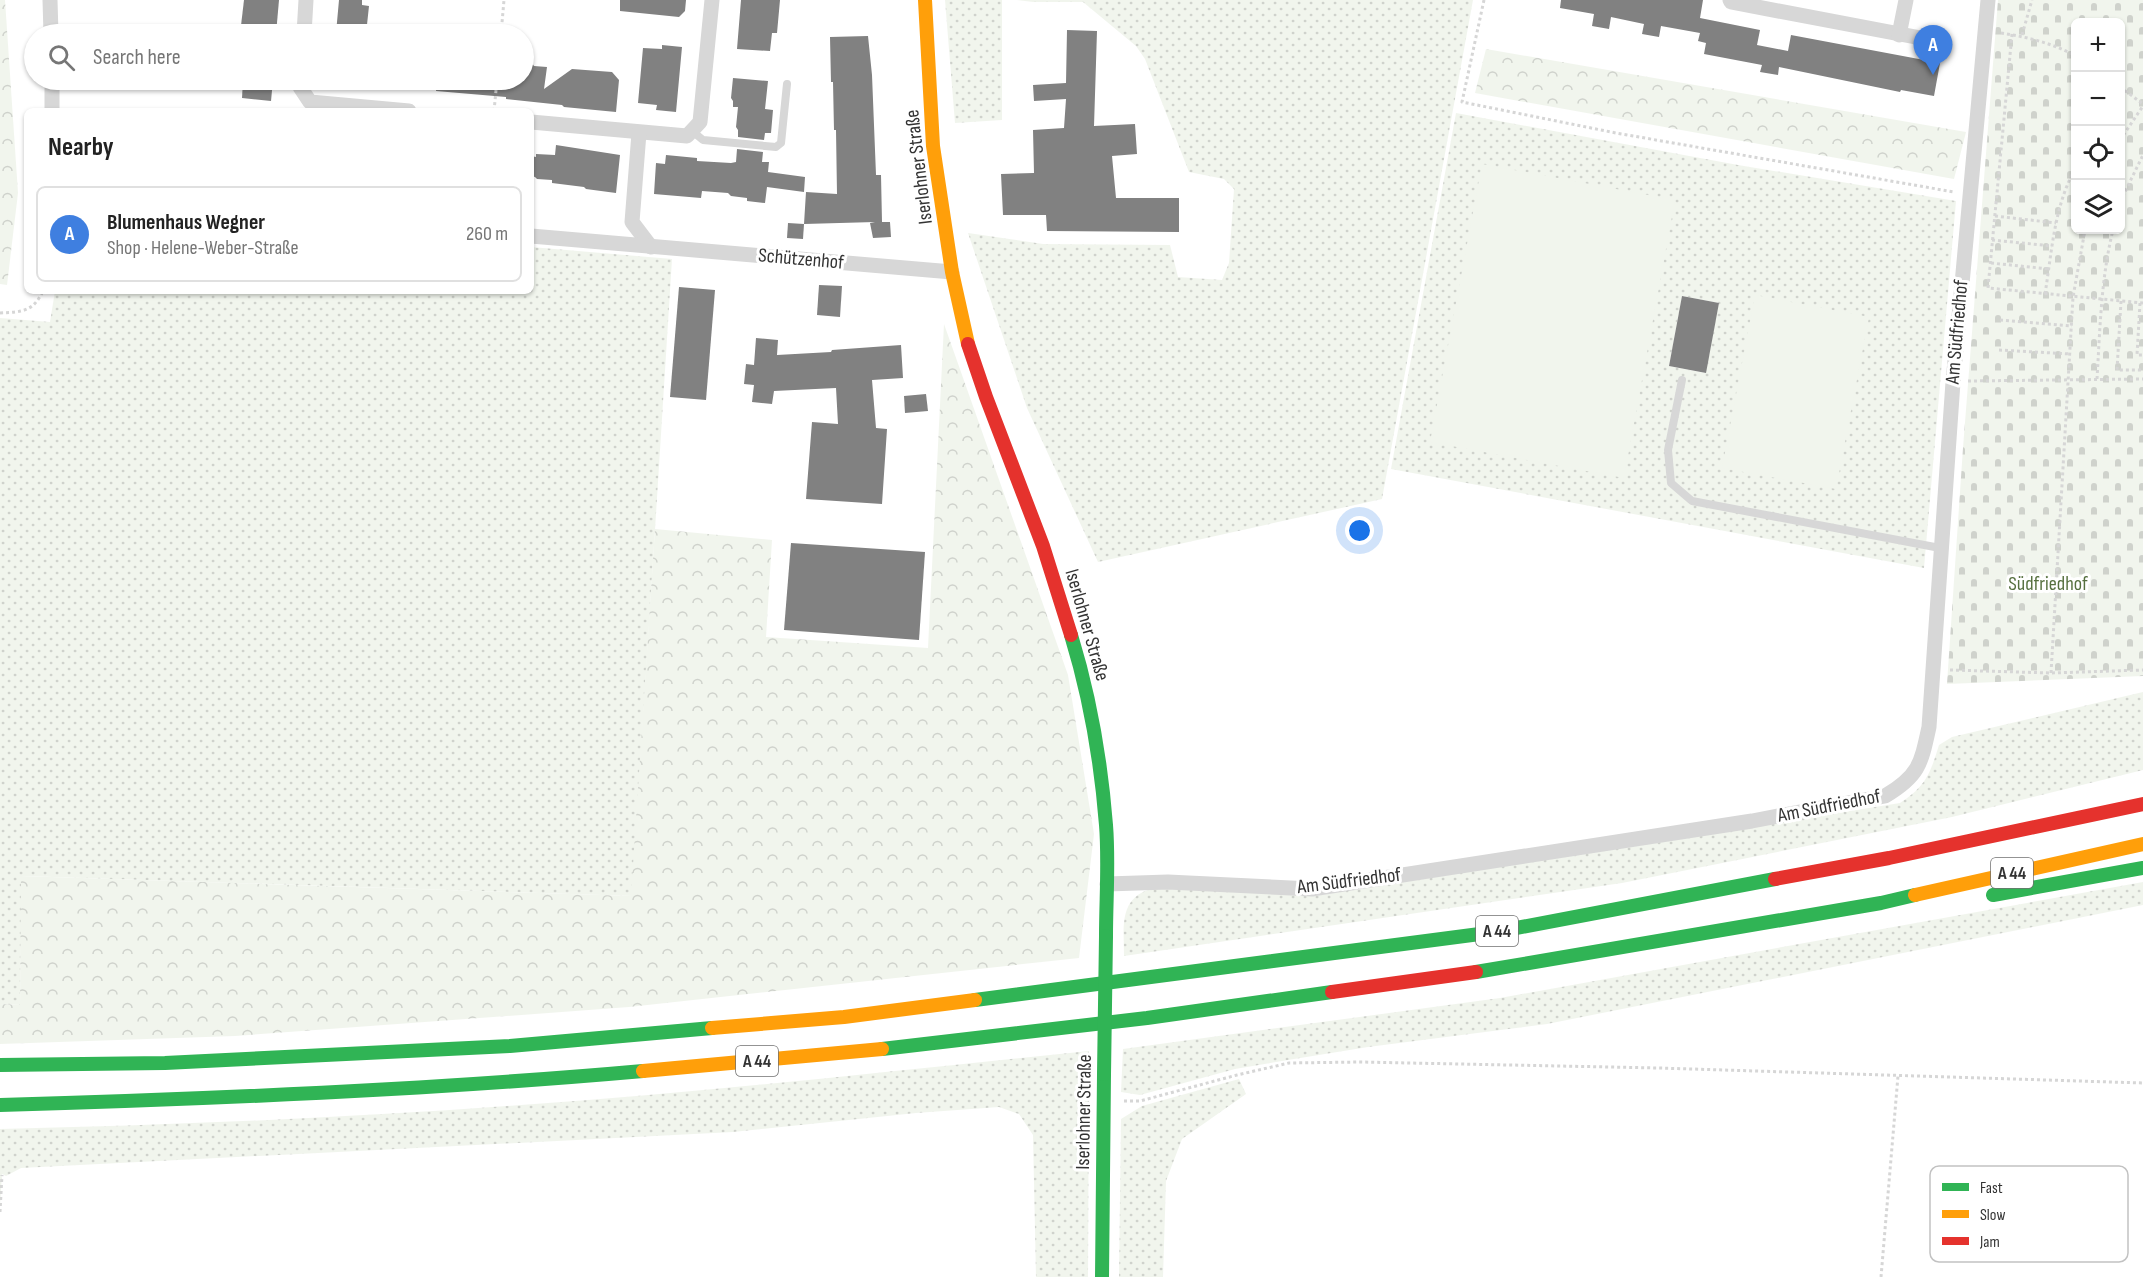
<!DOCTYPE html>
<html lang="en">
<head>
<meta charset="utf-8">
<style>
	:root { --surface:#fff; --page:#f2f2f2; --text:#222; --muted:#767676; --line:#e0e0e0; --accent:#b45309 }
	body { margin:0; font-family:"Sofia Sans Condensed",sans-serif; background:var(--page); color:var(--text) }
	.controls { position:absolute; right:18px; top:18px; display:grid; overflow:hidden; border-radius:9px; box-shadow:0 2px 4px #0004 }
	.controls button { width:54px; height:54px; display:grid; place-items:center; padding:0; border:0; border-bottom:2px solid var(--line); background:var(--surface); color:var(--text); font:30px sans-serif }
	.you { position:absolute; left:1360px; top:531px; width:21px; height:21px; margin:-15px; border:4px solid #fff; border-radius:50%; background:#1a73e8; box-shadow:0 0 0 9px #1a73e833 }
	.badge { display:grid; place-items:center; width:39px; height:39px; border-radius:50%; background:var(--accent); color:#fff; font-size:20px; font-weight:700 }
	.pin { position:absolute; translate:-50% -50px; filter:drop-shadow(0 2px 3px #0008) }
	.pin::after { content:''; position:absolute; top:32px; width:21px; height:18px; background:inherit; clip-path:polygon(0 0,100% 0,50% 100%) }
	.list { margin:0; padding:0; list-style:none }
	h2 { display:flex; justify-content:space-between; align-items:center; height:78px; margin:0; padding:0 24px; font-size:26px }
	h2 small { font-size:20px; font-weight:400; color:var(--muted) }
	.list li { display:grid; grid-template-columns:39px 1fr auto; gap:18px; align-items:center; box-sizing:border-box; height:96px; margin:0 12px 12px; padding:0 12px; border:2px solid var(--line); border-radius:9px }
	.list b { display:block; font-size:22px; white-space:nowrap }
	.list p { margin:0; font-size:20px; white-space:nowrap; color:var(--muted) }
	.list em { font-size:20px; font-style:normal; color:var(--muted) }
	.icon { flex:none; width:33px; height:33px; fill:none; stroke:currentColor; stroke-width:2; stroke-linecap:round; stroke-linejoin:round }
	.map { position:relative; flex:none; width:2143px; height:1277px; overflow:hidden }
	.search { position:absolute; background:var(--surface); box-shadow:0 2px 4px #0004; left:24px; top:24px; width:510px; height:66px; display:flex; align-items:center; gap:15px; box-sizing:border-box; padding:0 21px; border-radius:33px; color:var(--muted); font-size:22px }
	.panel { position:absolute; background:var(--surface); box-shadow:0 2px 4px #0004; left:24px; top:108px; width:510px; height:186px; border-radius:9px }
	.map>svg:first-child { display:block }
	.grass { fill:url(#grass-dots); fill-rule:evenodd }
	.forest { fill:url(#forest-crowns) }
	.cemetery { fill:url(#cemetery-stones); fill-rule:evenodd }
	.pitch { fill:#f1f5ed }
	.building { fill:#818181 }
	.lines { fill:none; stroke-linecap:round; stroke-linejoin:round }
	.path { stroke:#d6d6d6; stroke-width:3; stroke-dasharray:3 3; stroke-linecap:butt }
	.lane { stroke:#d7d7d7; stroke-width:8 }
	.street { stroke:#d7d7d7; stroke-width:15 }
	.fast { stroke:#30b455; stroke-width:14 }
	.slow { stroke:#ff9f0a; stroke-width:14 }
	.jam { stroke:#e5322d; stroke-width:14 }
	.fast-bridge { stroke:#30b455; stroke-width:14 }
	.labels { text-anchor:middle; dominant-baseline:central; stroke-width:6; stroke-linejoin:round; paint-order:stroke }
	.shield { fill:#fff; stroke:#707070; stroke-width:1.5 }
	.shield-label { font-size:18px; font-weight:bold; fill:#333 }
	.street-label { font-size:20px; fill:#333; stroke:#fff }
	.park-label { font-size:20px; fill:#56703f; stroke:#fff }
	.key { fill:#fff; stroke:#c2c2c2; stroke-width:1.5 }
	.key-label { font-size:16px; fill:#333 }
</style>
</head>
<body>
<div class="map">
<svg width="2143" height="1277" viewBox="0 0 2143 1277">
	<defs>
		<pattern id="grass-dots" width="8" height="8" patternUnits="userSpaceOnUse" patternTransform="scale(1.5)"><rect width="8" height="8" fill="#f1f5ed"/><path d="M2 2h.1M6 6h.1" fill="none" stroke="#cfd2cc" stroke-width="1.8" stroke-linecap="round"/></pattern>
		<pattern id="forest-crowns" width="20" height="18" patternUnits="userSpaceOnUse" patternTransform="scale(1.5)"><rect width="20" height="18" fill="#f1f5ed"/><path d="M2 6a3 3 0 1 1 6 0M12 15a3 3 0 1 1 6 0" fill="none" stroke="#cfd2cc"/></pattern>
		<pattern id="cemetery-stones" width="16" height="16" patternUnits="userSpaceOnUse" patternTransform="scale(1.5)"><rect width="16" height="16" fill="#f1f5ed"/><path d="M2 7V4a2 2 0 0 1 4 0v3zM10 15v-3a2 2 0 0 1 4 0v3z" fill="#cfd2cc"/></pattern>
	</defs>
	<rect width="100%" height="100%" fill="#fff"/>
	<g class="grass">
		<polygon points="945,0 1002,0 1002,120 955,123"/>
		<polygon points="1017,0 1473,0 1382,499 1098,562 1027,408 968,233 1043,244 1170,245 1178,277 1222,280 1229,263 1234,189 1224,179 1189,172 1145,59 1136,46 1083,2 1033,2"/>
		<path d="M1456 113 1738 165 1956 201 1924 568 1391 469ZM1682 296 1719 303 1705 373 1669 366Z"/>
		<polygon points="531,247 672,259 632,896 22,876 20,1005 0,1004 0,318 50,322 55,291 531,291"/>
		<path d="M2143 692V770L1952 817 1622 883 1124 956C1124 926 1118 897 1154 888L1315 896 1900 803C1926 786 1930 774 1939 745L1952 737Z"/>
		<polygon points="2143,882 2143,905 1547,1024 1368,1047 1288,1060 1235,1069 1140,1095 1121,1092 1123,1049 1500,998"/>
		<path d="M1089 1051 1088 1277H1036L1033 1135 1019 1114 999 1107 916 1113 733 1132 21 1168 6 1176 2 1174 0 1205V1129C174 1125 348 1118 521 1105 711 1092 900 1070 1089 1051Z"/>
		<polygon points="1239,1079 1246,1094 1182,1139 1166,1181 1163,1277 1119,1277 1121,1119 1142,1106"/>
	</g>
	<g class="forest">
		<polygon points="0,0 5,0 18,193 7,285 0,284"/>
		<polygon points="1486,49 1966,132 1954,179 1475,93"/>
		<polygon points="944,324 1068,675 1094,834 1079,958 629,1007 235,1036 0,1044 0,1004 20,1005 21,876 631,896 655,529 772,540 766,637 928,648"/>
	</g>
	<path class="cemetery" d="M1998 0H2143V676L1947 684 1963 448ZM2076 22H2120V230H2076Z"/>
	<g class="pitch">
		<polygon points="1482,164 1675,200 1624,478 1430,442"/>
		<polygon points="1755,295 1869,317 1836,489 1722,468"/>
	</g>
	<g class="building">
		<polygon points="244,0 279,0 276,34 240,34"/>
		<polygon points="339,0 362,0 362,5 369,6 366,34 336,33"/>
		<polygon points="620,0 686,0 685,11 679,17 620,11"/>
		<polygon points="741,0 780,0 777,33 772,33 770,51 737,49"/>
		<polygon points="1561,0 1703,0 1700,18 1760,30 1757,45 1788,51 1791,35 1940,63 1934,96 1901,90 1900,92 1779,67 1778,75 1760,72 1762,65 1704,54 1706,43 1698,41 1700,33 1661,26 1659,37 1642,34 1644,24 1611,17 1609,29 1592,26 1594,14 1560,8"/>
		<polygon points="1067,30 1097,31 1094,126 1135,124 1137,154 1112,156 1116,198 1179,198 1179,232 1047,231 1046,215 1003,215 1001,174 1034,173 1033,130 1064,128 1066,99 1034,101 1033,85 1066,83"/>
		<polygon points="868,36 872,75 876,175 881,175 882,222 890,222 891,237 873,238 870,223 875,222 804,224 806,192 837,194 836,130 834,130 833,82 831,82 830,37"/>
		<polygon points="662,45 682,47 676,112 656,110 657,105 638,103 643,48 662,49"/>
		<polygon points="524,52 534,66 547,67 544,89 572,69 612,72 619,80 616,112 564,107 562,105 506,99 506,97 436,91 437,80 524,80"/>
		<polygon points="733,78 768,81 765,109 773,110 771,133 765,133 764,140 738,137 738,130 736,127 738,107 733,107 733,101 731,98"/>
		<polygon points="243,80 273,80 271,101 242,98"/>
		<polygon points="556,145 620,155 616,193 586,189 584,187 552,183 552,180 537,179 535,177 531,176 531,156 536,157 536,154 555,155"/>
		<polygon points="737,149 763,152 762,162 769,162 768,172 805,177 804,192 767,187 765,203 747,201 747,198 731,196 728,193 702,191 701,198 654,194 656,163 665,164 666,155 697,158 697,161 731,163 736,162"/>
		<polygon points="788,223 804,224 803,239 787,238"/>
		<polygon points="819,285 842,286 840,317 817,315"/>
		<polygon points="679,287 715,290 706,400 670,397"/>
		<polygon points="1682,296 1719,303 1706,373 1669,366"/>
		<polygon points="756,338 778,340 777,355 831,352 832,350 901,345 903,378 872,380 876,428 887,429 882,504 806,499 812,422 838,424 836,388 774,391 772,404 752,402 754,385 744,384 746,364 754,365"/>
		<polygon points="926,394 928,411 905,413 904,396"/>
		<polygon points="791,543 925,552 919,640 784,630"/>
	</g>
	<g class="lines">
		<g class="path">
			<polyline points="1484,0 1462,102 1616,133 1954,192"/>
			<path d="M2001 33C2027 37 2052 43 2076 56"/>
			<polyline points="501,34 504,0"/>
			<polyline points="2012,34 1988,288 2143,303"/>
			<polyline points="2022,35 2032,0"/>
			<polyline points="2120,87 2143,104"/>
			<polyline points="494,111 497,80"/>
			<polyline points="2120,140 2143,106"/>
			<polyline points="2120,202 2143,155"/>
			<polyline points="1995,216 2056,223"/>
			<polyline points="1992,240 2052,246"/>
			<polyline points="1991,263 2049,269"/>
			<path d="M2045 294C2052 251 2054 206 2076 167"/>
			<polyline points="2121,301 2117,370 2143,370"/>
			<polyline points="2140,303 2137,355 2143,355"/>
			<path d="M0 313C22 312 33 312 43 291"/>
			<polyline points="2000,320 2072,326"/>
			<polyline points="1999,350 2071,354"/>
			<path d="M2097 379C2100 329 2101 278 2113 230"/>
			<polyline points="1968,381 2143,379"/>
			<polyline points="1950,670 2051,673 2143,670"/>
			<polyline points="2051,673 2073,297 2085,230"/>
			<polyline points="1124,1101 1140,1101 1237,1075 1289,1063 1359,1062 1659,1068 2143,1083"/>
			<polyline points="0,1212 2,1175"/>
			<polyline points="1881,1277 1898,1076"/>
		</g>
		<g class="lane">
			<polyline points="692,131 703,140 776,147 781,143 787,84"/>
			<polyline points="1682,380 1668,450 1671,483 1692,501 1940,548"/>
		</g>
		<g class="street">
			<polyline points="50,0 51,34"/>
			<polyline points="1730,0 1731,2 1942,42"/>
			<polyline points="304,34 306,0"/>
			<polyline points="1899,35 1906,0"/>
			<polyline points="52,80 52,111"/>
			<polyline points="300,80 300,87 310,102 409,111"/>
			<polyline points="531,122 687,136 700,122 712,0"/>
			<polyline points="639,133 632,222 651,247"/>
			<polyline points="531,236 952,272"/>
			<path d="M1107 884 1168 882 1312 889 1752 821 1885 796C1919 776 1921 764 1929 727L1953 382 1988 0"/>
		</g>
		<g class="fast">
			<path d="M1071 635C1090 697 1101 761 1106 825 1109 862 1106 899 1106 936"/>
			<polyline points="1993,895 2143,868"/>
			<polyline points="1476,972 1881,903 1915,895"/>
			<polyline points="975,1000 1495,932 1775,879"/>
			<polyline points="882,1049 1147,1018 1332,992"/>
			<polyline points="0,1065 165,1063 510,1046 712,1028"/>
			<path d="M0 1105C215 1099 429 1090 643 1071"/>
			<polyline points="1102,1277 1104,1074"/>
		</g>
		<g class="slow">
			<polyline points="925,0 933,146 952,272 968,344"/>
			<polyline points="1915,895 2143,844"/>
			<polyline points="712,1028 844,1017 975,1000"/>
			<polyline points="643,1071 882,1049"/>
		</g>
		<g class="jam">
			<polyline points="968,344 986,397 1043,546 1071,635"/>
			<polyline points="1775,879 1889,858 2143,804"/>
			<polyline points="1332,992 1476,972"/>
		</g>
		<polyline class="fast-bridge" points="1104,1074 1106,936"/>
	</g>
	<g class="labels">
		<g class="shield">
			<rect x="1991" y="858" width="42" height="30" rx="4.5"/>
			<rect x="1476" y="916" width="42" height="30" rx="4.5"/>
			<rect x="736" y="1046" width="42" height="30" rx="4.5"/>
		</g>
		<g class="shield-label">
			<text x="2012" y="873">A 44</text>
			<text x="1497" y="931">A 44</text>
			<text x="757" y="1061">A 44</text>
		</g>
		<g class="street-label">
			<text transform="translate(919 167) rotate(-97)">Iserlohner Straße</text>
			<text transform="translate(801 259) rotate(5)">Schützenhof</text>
			<text transform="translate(1957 332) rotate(-85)">Am Südfriedhof</text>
			<text transform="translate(1087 625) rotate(74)">Iserlohner Straße</text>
			<text transform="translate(1829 806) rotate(-11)">Am Südfriedhof</text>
			<text transform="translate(1349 881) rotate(-7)">Am Südfriedhof</text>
			<text transform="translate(1084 1112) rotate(-89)">Iserlohner Straße</text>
		</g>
		<g class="park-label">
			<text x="2048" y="584">Südfriedhof</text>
		</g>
	</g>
	<rect x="1930" y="1166" width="198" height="96" rx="9" class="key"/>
	<rect x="1942" y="1183" width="27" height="8" fill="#30b455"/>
	<rect x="1942" y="1210" width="27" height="8" fill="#ff9f0a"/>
	<rect x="1942" y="1237" width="27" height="8" fill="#e5322d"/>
	<g class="key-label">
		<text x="1980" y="1193">Fast</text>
		<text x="1980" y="1220">Slow</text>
		<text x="1980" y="1247">Jam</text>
	</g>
</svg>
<div class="controls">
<button>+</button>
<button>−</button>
<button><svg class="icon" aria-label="locate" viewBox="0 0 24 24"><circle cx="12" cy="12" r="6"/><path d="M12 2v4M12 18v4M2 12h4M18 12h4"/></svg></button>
<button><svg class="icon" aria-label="layers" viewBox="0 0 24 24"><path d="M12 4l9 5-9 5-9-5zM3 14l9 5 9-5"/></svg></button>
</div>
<div class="you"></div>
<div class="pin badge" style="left:1933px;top:75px;background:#3f7fe0">A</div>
<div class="search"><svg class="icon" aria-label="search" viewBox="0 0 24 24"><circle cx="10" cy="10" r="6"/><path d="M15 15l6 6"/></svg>Search here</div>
<section class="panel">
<h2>Nearby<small></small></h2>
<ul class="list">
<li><span class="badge" style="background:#3f7fe0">A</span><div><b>Blumenhaus Wegner</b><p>Shop · Helene-Weber-Straße</p></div><em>260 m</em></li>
</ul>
</section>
</div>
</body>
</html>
